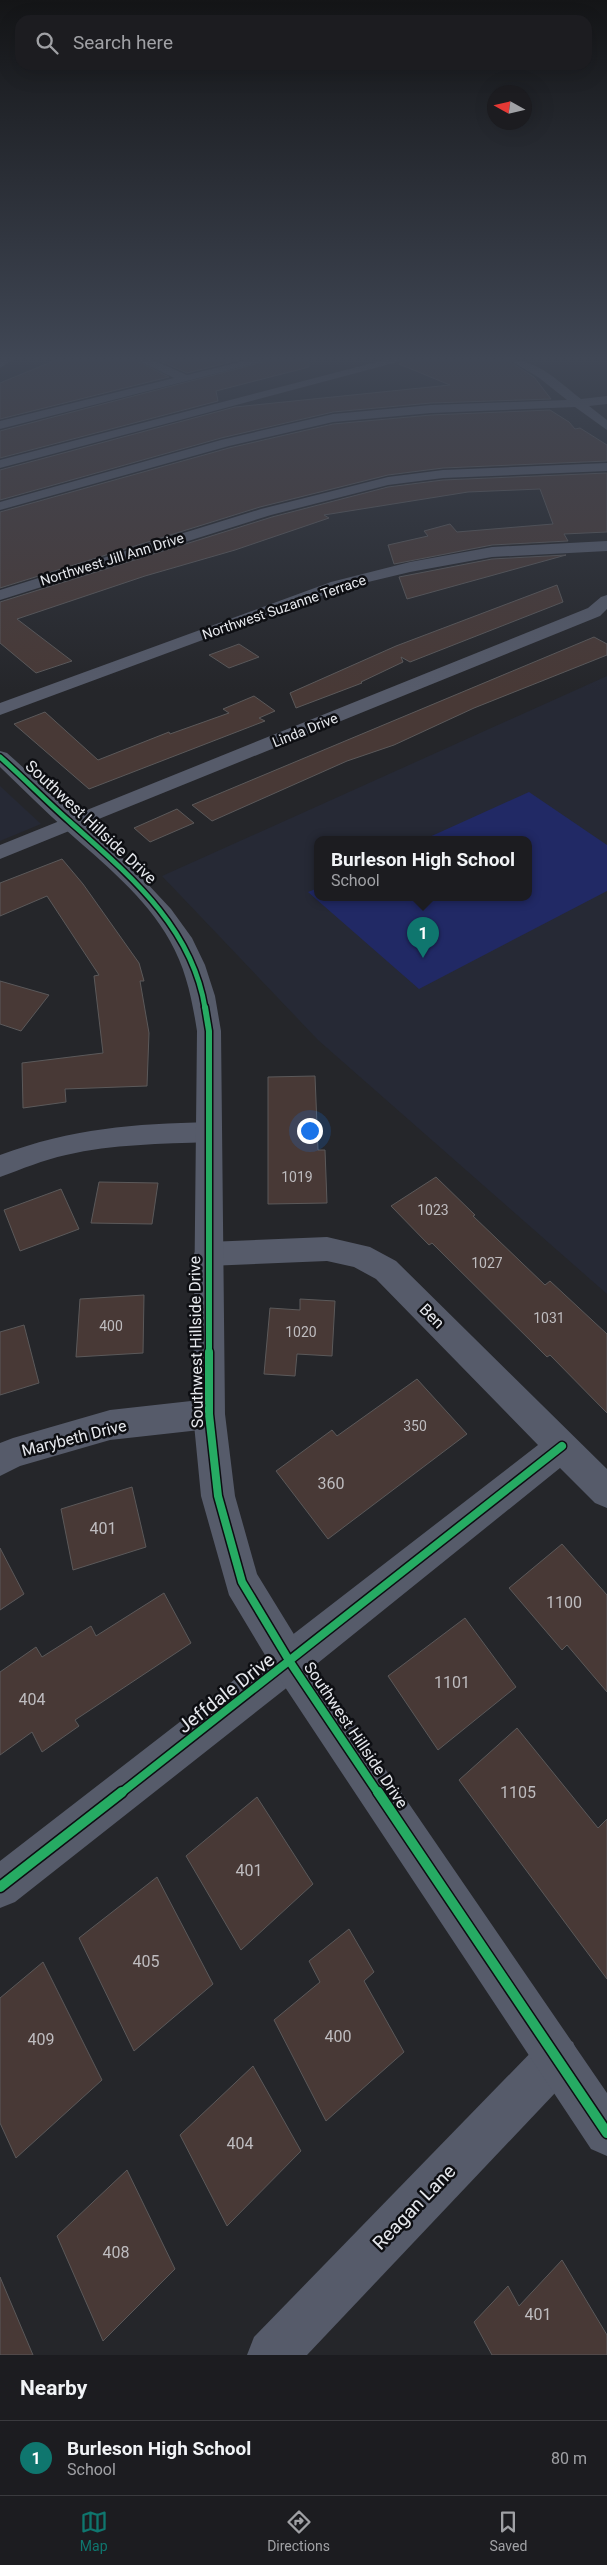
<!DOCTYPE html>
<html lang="en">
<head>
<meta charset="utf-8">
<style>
	:root { --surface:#1c1c20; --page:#29292d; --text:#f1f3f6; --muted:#a0a1a5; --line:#3a3a3e; --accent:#0f766e }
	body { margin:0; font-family:Roboto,sans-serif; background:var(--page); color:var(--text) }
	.compass { position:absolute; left:487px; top:85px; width:45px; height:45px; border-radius:50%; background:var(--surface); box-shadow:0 5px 20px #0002; rotate:278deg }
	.you { position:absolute; left:309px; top:1130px; width:18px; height:18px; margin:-12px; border:4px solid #fff; border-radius:50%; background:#1a73e8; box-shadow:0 0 0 8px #1a73e833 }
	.badge { display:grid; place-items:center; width:32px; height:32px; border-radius:50%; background:var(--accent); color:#fff; font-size:16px; font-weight:700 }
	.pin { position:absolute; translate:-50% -41px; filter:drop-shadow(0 1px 2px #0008) }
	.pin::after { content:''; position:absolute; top:26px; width:18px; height:15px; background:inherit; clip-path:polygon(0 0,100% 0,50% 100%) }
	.popup { position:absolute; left:314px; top:836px; width:218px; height:65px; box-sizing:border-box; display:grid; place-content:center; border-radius:10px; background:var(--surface); filter:drop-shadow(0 1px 4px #0005); font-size:16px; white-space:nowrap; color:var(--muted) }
	.popup b { font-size:19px; color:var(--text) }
	.popup::after { content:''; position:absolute; left:50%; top:100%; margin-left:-10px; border:10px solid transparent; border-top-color:var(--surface) }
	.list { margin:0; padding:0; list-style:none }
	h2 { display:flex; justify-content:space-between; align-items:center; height:65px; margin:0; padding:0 20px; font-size:21px }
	h2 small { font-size:16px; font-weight:400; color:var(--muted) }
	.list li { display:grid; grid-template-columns:32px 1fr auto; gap:15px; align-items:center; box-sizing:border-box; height:75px; padding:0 20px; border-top:1px solid var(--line) }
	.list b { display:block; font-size:19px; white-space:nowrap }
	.list p { margin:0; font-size:16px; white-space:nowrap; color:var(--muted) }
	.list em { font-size:16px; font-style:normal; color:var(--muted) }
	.icon { flex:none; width:28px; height:28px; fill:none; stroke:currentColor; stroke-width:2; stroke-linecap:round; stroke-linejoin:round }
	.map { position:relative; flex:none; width:607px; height:2355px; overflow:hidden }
	.search { position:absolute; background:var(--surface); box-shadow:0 5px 20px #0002; left:15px; right:15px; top:15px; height:55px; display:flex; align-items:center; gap:12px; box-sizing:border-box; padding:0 18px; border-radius:15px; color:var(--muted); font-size:19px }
	.sheet { height:140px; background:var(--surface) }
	nav { display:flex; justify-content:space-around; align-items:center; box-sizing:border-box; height:70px; border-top:1px solid var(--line); background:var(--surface); font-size:14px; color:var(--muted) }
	nav a { display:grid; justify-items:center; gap:2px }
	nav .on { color:var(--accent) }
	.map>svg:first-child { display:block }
	.built { fill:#262935; fill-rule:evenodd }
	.green { fill:#212965 }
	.building { fill:#483936; stroke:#5b595a }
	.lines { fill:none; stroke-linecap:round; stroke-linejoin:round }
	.minor { fill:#565b6a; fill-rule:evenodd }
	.tertiary { fill:#565b6a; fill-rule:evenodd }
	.cycleway-far3-casing { stroke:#0d0e12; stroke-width:8 }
	.cycleway-far2-casing { stroke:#0d0e12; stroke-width:9 }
	.cycleway-far1-casing { stroke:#0d0e12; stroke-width:11 }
	.cycleway-casing { stroke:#0d0e12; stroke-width:13 }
	.cycleway-far3 { stroke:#26ab63; stroke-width:5 }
	.cycleway-far2 { stroke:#26ab63; stroke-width:6 }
	.cycleway-far1 { stroke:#26ab63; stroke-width:8 }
	.cycleway { stroke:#26ab63; stroke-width:10 }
	.labels { text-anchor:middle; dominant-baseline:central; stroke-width:5; stroke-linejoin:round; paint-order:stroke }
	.far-street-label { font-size:14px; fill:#e6e8ed; stroke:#0d0e12 }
	.number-label { font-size:14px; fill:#bebcbf }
	.street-label { font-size:16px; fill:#e6e8ed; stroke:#0d0e12 }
	.near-number-label { font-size:16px; fill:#bebcbf }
	.near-street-label { font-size:19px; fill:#e6e8ed; stroke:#0d0e12 }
</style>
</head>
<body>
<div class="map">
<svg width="607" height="2355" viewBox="0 0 607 2355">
	<rect width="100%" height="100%" fill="#25262a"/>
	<g class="built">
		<path d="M607 676V1294L318 1040 162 876ZM318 839H528V897H318Z"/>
		<polygon points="0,786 41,824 0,841"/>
	</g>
	<polygon class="green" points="529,792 607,845 607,891 419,989 308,892 318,888 318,897 528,897 528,839 425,839"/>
	<g class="building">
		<polygon points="56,360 135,360 169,377 0,419 0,383"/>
		<polygon points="158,360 239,360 187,373"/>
		<polygon points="271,360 309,360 309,367 216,391 218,401 0,458 0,431"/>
		<polygon points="407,360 507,360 534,377 551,399 431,403 333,412 221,438 0,500 0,470 235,407 450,385 399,364"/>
		<polygon points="550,410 569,422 575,429 580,428 607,445 607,461 443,468 388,475 260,507 0,588 0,512 229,448 333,424 431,415"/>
		<polygon points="607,473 607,532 564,534 568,541 492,545 394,564 388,545 428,536 424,531 450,524 457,532 553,524 540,489 468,492 324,515 329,518 235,550 145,576 17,619 72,661 36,673 0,643 0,602 272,517 388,487 443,480"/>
		<polygon points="566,555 407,599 399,577 492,559"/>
		<polygon points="557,585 563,602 410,662 401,657 403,662 361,682 362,683 296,708 290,693 396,646"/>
		<polygon points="594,637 607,644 607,655 474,708 394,745 347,761 212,821 192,805"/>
		<polygon points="239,644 259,657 229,668 209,655"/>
		<polygon points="254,696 275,711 259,718 265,721 89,789 14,724 45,712 98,760 169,732 170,734 229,713 223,709"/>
		<polygon points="177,809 194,823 150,842 134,828"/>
		<polygon points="62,859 83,884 139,963 144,981 140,981 149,1033 147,1086 65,1089 66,1102 23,1108 22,1063 103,1053 94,976 99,975 47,896 0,916 0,883"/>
		<polygon points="0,981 49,995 21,1031 0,1024"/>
		<polygon points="315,1076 318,1150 325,1150 327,1203 268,1204 268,1077"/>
		<polygon points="436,1177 475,1215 473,1216 545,1285 550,1281 607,1334 607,1413 550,1355 547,1357 432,1243 429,1245 391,1206"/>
		<polygon points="99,1182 158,1183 152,1224 91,1223"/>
		<polygon points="61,1189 79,1229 20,1251 4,1210"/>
		<polygon points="144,1295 143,1353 76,1357 80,1299"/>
		<polygon points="300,1299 335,1301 332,1356 297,1354 295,1376 264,1374 270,1308 300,1310"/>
		<polygon points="24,1325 39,1383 0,1395 0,1332"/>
		<polygon points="417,1379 467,1434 328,1539 276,1471 332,1430 337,1436"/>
		<polygon points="132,1487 146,1547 73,1570 61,1509"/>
		<polygon points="562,1544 607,1595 607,1692 567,1645 562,1650 509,1588"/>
		<polygon points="0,1548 24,1594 0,1610"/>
		<polygon points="164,1593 191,1643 75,1720 79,1726 42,1752 32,1732 0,1755 0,1672 36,1647 42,1657 91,1626 96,1636"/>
		<polygon points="465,1618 516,1687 438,1750 388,1676"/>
		<polygon points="517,1728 598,1828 607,1819 607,1979 459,1780"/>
		<polygon points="257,1797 313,1884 241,1950 186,1856"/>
		<polygon points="157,1877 213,1984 134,2051 79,1938"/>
		<polygon points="349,1929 374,1972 364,1981 404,2052 326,2121 274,2020 320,1982 309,1961"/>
		<polygon points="43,1962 102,2080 16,2158 0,2123 0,1998"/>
		<polygon points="253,2066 301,2151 227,2226 180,2135"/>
		<polygon points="127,2170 175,2269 103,2341 57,2236"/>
		<polygon points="562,2260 607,2335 607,2355 492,2355 474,2322 508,2286 519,2306"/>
		<polygon points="0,2277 33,2355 0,2355"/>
	</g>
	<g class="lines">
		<g class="minor">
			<polygon points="0,360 12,360 0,368"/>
			<polygon points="137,360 153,360 187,375 248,360 269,360 0,429 0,421 174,378"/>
			<polygon points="384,360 405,360 0,468 0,460"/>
			<path d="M509 360C539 360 559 382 581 399L607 396V404L589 406 607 420V430L575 407 431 413 333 422 229 446 0 510V502L221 440 333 414 431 405 567 400 538 377Z"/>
			<polygon points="607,463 607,471 443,478 388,485 271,515 0,600 0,590 261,509 388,477 443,470"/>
			<polygon points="607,541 607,551 492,557 410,572 343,588 0,715 0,703 331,582 410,562 492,547"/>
			<polygon points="607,595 607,609 600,616 0,859 0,845 588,608 601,597"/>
			<path d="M209 1122 218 1125 222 1132 218 1139 209 1142C161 1144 113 1144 66 1155 43 1160 22 1169 0 1177V1155C73 1128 133 1124 209 1122Z"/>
			<polygon points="327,1237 370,1247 396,1261 607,1469 607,1508 595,1503 560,1468 303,1675 15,1902 0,1908 0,1861 538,1445 376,1279 354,1267 327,1261 208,1266 198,1263 194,1254 198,1245 208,1242"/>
			<polygon points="209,1399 220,1404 225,1414 220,1424 209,1429 110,1440 20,1466 0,1476 0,1443 13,1438 110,1410"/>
			<polygon points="557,2036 573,2042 579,2058 573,2074 307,2355 247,2355 254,2337 541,2042"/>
		</g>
		<path class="tertiary" d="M0 751 7 753 16 761 130 865 171 909 192 938 205 965 215 996 221 1031 225 1414 235 1496 257 1574 303 1649 607 2093V2156L591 2149 277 1675 229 1595 201 1496 193 1414 197 1031C192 999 186 969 170 941 146 897 103 863 66 830 44 810 22 788 0 767Z"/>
		<defs>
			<path id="cycleway-far3" d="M0 757C24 778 46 801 70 822 128 874 192 926 205 1008"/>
			<polyline id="cycleway-far2" points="205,1007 209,1031 209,1353"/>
			<g id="cycleway-far1">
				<polyline points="209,1352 209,1414 218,1496 242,1582 290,1662 378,1793"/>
				<polyline points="121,1793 562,1446"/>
			</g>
			<g id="cycleway">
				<polyline points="378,1792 607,2133"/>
				<polyline points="0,1887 122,1792"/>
			</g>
		</defs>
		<use href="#cycleway-far3" class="cycleway-far3-casing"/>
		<use href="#cycleway-far2" class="cycleway-far2-casing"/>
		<use href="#cycleway-far1" class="cycleway-far1-casing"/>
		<use href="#cycleway" class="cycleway-casing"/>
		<use href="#cycleway-far3" class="cycleway-far3"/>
		<use href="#cycleway-far2" class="cycleway-far2"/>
		<use href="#cycleway-far1" class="cycleway-far1"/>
		<use href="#cycleway" class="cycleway"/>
	</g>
	<linearGradient id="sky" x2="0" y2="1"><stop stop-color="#141517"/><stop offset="0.52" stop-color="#404755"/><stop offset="1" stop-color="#404755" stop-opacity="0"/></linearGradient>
	<rect width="607" height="690" fill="url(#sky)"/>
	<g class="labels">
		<g class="far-street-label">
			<text transform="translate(112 559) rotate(-17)">Northwest Jill Ann Drive</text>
			<text transform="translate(284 607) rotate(-19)">Northwest Suzanne Terrace</text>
			<text transform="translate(305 730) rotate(-22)">Linda Drive</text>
		</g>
		<g class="number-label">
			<text x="297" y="1177">1019</text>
			<text x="433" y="1210">1023</text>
			<text x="487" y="1263">1027</text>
			<text x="549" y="1318">1031</text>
			<text x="111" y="1326">400</text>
			<text x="301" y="1332">1020</text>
			<text x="415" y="1426">350</text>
		</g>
		<g class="street-label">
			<text transform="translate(91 822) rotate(43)">Southwest Hillside Drive</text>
			<text transform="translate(432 1316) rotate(45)">Ben</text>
			<text transform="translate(196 1342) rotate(-91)">Southwest Hillside Drive</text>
			<text transform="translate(74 1438) rotate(-14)">Marybeth Drive</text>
			<text transform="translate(356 1735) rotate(56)">Southwest Hillside Drive</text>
		</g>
		<g class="near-number-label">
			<text x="331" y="1483">360</text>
			<text x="103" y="1528">401</text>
			<text x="564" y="1602">1100</text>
			<text x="452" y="1682">1101</text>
			<text x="32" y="1699">404</text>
			<text x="518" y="1792">1105</text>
			<text x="249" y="1870">401</text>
			<text x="146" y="1961">405</text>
			<text x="338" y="2036">400</text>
			<text x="41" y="2039">409</text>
			<text x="240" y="2143">404</text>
			<text x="116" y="2252">408</text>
			<text x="538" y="2314">401</text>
		</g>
		<g class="near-street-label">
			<text transform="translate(226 1693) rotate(-38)">Jeffdale Drive</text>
			<text transform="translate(414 2207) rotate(-46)">Reagan Lane</text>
		</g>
	</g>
</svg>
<svg class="compass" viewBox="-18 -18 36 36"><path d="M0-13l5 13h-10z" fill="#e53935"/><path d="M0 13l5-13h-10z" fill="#a0a1a5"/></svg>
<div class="you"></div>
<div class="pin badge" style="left:423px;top:958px">1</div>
<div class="popup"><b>Burleson High School</b>School</div>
<div class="search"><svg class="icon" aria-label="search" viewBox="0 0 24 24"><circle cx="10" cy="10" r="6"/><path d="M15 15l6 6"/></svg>Search here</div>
</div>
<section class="sheet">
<h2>Nearby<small></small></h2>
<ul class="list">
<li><span class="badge">1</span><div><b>Burleson High School</b><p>School</p></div><em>80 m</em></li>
</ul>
</section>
<nav>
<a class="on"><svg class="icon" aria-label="map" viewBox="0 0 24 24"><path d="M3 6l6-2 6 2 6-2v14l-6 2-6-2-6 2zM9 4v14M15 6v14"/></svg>Map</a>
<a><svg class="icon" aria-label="directions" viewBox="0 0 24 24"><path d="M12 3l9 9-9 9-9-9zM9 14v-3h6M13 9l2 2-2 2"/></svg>Directions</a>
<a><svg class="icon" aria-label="saved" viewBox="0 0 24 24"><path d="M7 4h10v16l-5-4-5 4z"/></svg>Saved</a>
</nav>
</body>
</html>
